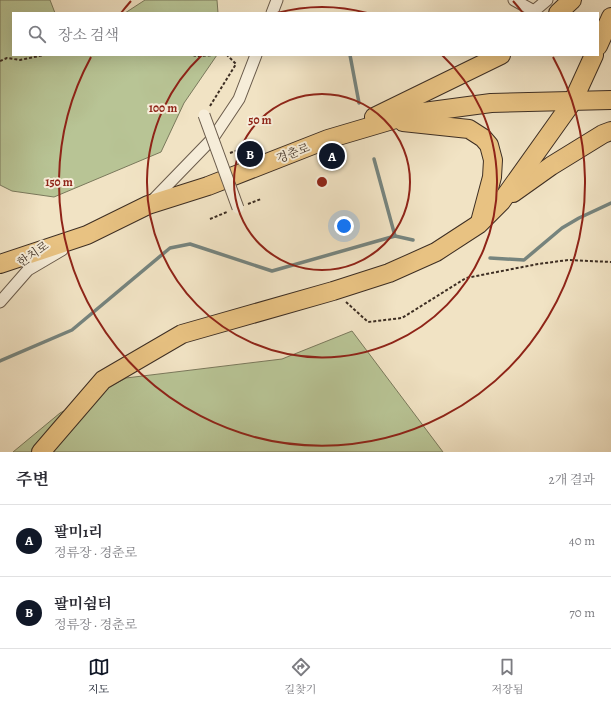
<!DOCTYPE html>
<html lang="ko">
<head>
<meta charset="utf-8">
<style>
	:root { --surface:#fff; --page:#f2f2f3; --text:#2b2b33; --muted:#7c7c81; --line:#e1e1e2; --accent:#111827 }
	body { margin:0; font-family:Alegreya,"Noto Serif KR",serif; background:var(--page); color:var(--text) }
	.you { position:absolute; left:344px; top:226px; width:14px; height:14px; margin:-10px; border:3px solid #fff; border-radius:50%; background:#1a73e8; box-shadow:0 0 0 6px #1a73e833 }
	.badge { display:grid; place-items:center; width:26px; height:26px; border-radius:50%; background:var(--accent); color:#fff; font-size:13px; font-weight:700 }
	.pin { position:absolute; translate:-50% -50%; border:2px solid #fff; box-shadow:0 1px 4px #0006 }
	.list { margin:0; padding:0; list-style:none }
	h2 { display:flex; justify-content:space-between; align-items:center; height:52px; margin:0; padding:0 16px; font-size:17px }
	h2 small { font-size:13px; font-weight:400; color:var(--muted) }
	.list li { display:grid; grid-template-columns:26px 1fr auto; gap:12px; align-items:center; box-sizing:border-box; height:72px; padding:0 16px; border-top:1px solid var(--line) }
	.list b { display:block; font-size:15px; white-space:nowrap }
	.list p { margin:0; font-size:13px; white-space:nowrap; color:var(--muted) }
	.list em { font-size:13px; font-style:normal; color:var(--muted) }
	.icon { flex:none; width:22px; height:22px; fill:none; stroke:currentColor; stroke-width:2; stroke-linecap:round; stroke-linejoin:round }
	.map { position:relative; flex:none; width:611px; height:452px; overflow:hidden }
	.search { position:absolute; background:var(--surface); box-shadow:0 4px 16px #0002; left:12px; right:12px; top:12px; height:44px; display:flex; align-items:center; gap:10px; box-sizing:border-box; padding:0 14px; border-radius:0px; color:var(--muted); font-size:15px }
	.sheet { height:196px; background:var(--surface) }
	nav { display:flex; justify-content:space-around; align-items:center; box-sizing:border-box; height:56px; border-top:1px solid var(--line); background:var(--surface); font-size:11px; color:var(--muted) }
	nav a { display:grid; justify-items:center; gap:2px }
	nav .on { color:var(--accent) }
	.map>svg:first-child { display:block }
	.green { fill:#b8c495; stroke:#7a795c }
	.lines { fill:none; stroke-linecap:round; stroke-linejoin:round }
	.stream { stroke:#76847e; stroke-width:3.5 }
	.street-casing { stroke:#6a5b4b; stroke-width:13 }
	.primary-casing { stroke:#3d2e23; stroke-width:20 }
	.path { stroke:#3d2e23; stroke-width:2; stroke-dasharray:3 2; stroke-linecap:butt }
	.street { stroke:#f6edd9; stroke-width:11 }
	.primary { stroke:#e8c282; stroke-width:18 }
	.street-bridge-casing { stroke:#6a5b4b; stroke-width:13; stroke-linecap:butt }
	.street-bridge { stroke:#f6edd9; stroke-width:11 }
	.ring { fill:none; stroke:#8f2418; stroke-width:2 }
	.labels { text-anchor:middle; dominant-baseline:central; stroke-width:4; stroke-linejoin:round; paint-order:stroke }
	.street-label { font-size:12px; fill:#3d2e23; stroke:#f6edd9 }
	.centre { fill:#8f2418; stroke:#f6edd9; stroke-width:2 }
	.ring-label { font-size:12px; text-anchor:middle; font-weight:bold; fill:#8f2418; stroke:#f6edd9; stroke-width:4; stroke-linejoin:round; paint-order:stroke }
</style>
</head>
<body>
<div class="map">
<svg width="611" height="452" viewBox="0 0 611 452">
	<rect width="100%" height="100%" fill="#f1e3c4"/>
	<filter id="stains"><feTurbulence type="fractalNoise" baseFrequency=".005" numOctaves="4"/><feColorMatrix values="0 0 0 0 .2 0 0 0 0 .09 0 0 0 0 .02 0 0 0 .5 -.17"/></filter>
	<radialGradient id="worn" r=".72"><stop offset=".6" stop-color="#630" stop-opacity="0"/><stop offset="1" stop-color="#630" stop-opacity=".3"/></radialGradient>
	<g class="green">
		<polygon points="0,0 50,0 55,13 13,13 13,55 217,55 184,103 161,152 54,197 12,191 0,185"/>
		<polygon points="145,0 217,0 218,13 125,13"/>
		<polygon points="352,331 443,452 13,452 60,413 126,378 282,359"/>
	</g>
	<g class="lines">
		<g class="stream">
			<polyline points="350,55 359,103"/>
			<polyline points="374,159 395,236"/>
			<polyline points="490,258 524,260 562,228 579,218 611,203"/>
			<polyline points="0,361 72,330 170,248 190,244 272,271 395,236 413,240"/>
		</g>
		<defs>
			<g id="street">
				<polyline points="514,0 534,11 535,13"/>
				<polyline points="534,11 547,0"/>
				<polyline points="272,13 277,0"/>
				<polyline points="151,202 213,138 239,99 256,55"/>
				<polyline points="0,302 28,270 62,250"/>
			</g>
			<g id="primary">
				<polyline points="558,13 572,0"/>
				<polyline points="598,46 611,17"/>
				<polyline points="374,117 501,55"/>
				<polyline points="403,122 469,129 483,138 489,145 493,160 492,177 480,222"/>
				<polyline points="513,193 551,166 603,134 611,131"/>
				<polyline points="0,264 87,235 148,205 208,186 328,139 416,113 491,103 611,100"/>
				<polyline points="41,452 103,380 182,334 333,291 389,273 436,252 479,224 501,202 573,101 594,55"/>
			</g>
		</defs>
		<use href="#street" class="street-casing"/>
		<use href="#primary" class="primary-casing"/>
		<g class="path">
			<polyline points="193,55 196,56 215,55"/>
			<polyline points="0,61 7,58 20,60 44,55"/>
			<polyline points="210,106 236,64 227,55"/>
			<polyline points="230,153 244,148"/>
			<polyline points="248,204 261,199"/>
			<polyline points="210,219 227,212"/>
			<polyline points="346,302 368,322 402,318 466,278 538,264 568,260 611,262"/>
		</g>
		<use href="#street" class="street"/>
		<use href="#primary" class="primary"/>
		<defs>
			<polyline id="street-bridge" points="204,115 238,208"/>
		</defs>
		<use href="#street-bridge" class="street-bridge-casing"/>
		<use href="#street-bridge" class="street-bridge"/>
	</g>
	<g class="ring">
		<circle cx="322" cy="182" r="88"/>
		<path d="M277 13A175 175 0 0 1 367 13M442 55A175 175 0 1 1 202 55"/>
		<path d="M121 13A263 263 0 0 1 131 1M513 1A263 263 0 0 1 523 13M553 57A263 263 0 1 1 91 57"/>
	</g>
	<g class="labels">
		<g class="street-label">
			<text transform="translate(293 153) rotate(-21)">경춘로</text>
			<text transform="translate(33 254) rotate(-35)">한치로</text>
		</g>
	</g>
	<circle cx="322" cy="182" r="6" class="centre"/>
	<g class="ring-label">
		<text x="163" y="112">100 m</text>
		<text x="260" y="124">50 m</text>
		<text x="59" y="186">150 m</text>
	</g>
	<rect width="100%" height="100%" filter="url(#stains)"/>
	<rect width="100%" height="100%" fill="url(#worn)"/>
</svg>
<div class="you"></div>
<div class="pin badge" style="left:332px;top:156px">A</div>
<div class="pin badge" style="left:250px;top:154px">B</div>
<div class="search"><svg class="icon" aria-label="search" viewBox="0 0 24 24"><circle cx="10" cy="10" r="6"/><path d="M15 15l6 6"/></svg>장소 검색</div>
</div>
<section class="sheet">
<h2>주변<small>2개 결과</small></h2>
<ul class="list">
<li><span class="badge">A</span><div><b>팔미1리</b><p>정류장 · 경춘로</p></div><em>40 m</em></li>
<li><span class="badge">B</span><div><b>팔미쉼터</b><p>정류장 · 경춘로</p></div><em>70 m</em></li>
</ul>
</section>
<nav>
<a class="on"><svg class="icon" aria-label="map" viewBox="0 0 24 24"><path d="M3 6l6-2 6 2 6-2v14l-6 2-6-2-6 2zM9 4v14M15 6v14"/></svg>지도</a>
<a><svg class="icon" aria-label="directions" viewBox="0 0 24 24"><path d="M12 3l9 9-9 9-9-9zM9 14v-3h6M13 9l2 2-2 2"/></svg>길찾기</a>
<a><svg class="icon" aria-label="saved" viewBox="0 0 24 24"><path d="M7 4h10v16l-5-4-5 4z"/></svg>저장됨</a>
</nav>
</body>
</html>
